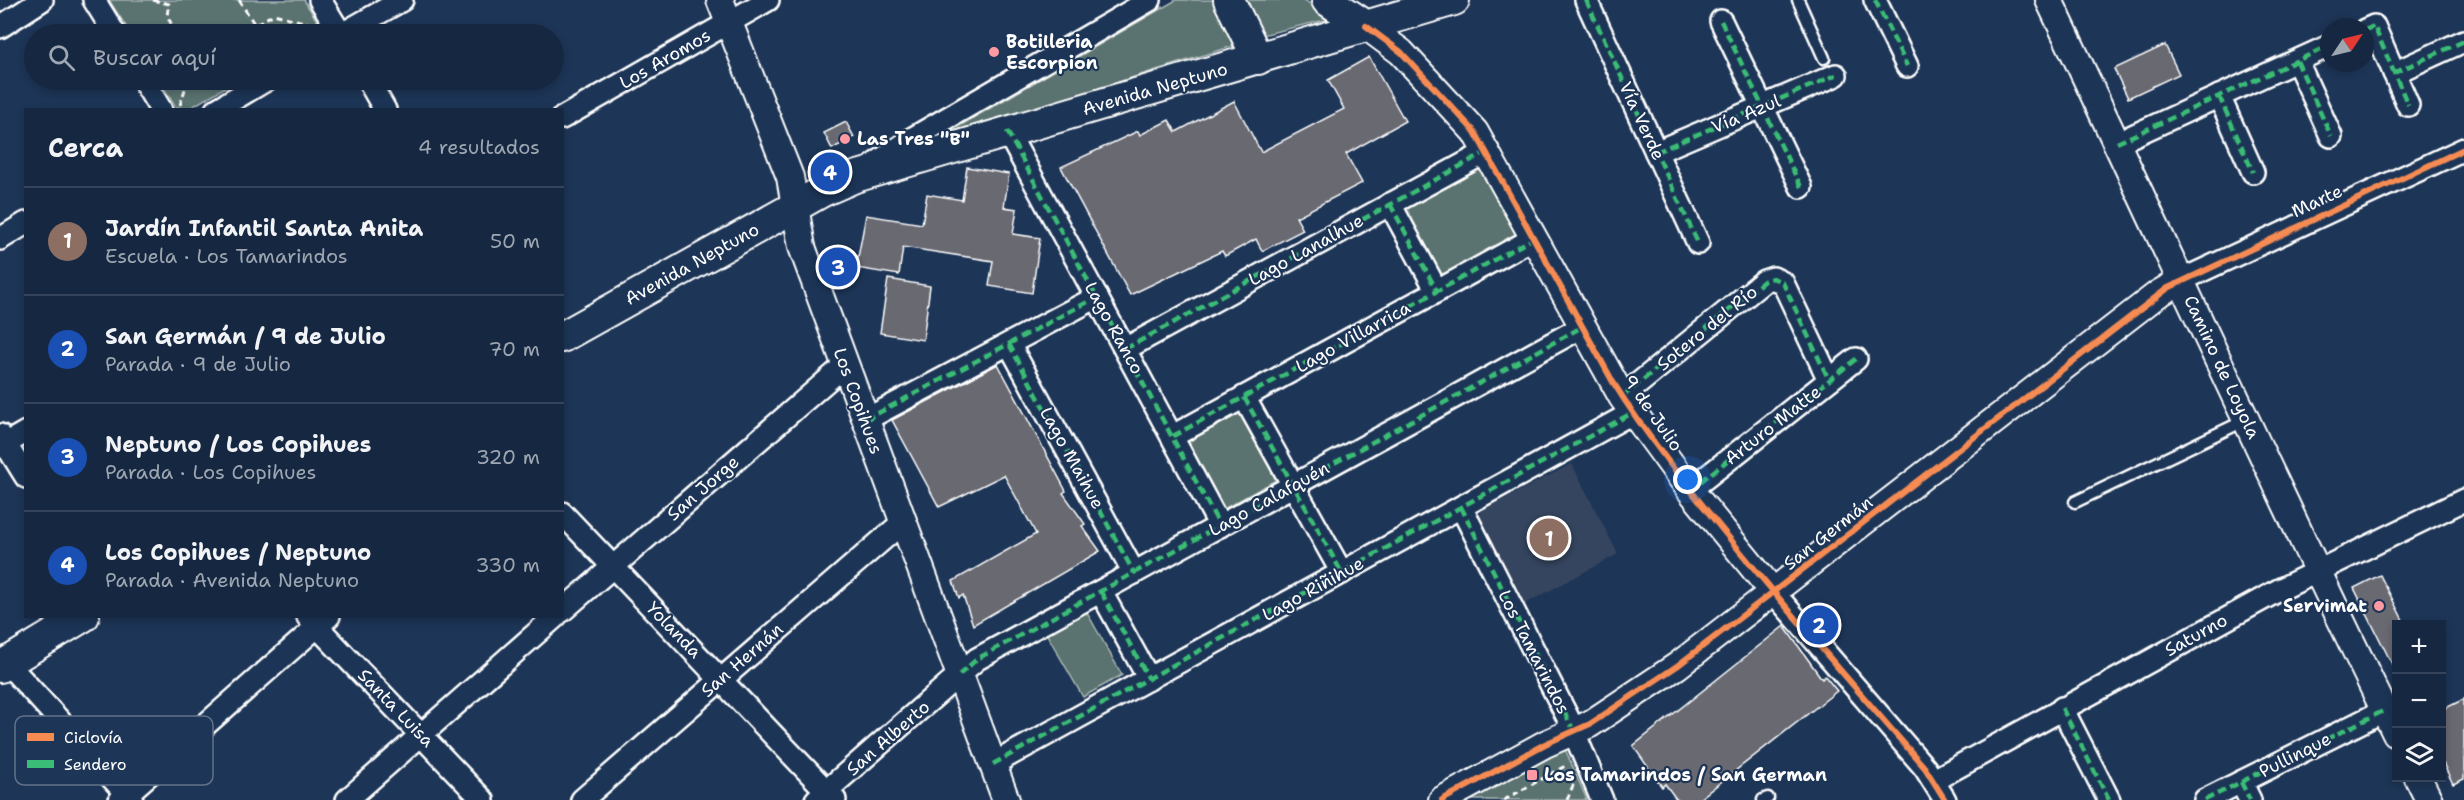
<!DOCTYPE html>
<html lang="es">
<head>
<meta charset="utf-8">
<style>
	:root { --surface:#162841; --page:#23344c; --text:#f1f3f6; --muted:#9ea6b1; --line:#35445a; --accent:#ea580c }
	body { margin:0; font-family:"Shantell Sans",sans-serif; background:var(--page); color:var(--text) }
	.controls { position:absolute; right:18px; bottom:18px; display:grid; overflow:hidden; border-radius:0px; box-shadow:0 3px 9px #0003 }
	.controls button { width:54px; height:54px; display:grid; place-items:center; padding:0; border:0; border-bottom:2px solid var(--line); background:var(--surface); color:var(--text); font:30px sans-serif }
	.compass { position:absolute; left:2320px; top:18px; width:54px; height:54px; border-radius:50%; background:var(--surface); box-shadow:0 3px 9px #0003; rotate:55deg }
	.you { position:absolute; left:1688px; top:480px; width:21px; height:21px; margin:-15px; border:4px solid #fff; border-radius:50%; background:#1a73e8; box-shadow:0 0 0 9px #1a73e833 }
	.badge { display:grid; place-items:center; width:39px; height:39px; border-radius:50%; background:var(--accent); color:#fff; font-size:20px; font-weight:700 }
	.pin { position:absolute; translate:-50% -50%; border:3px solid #fff; box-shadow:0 2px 6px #0006 }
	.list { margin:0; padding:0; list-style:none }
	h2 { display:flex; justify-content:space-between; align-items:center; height:78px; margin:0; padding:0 24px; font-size:26px }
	h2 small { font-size:20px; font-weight:400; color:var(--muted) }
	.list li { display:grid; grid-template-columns:39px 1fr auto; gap:18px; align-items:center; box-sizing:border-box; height:108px; padding:0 24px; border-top:2px solid var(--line) }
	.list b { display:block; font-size:22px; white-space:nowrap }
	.list p { margin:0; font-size:20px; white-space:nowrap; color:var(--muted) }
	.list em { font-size:20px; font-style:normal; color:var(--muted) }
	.icon { flex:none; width:33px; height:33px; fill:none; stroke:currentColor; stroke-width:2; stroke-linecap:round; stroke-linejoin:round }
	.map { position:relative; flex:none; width:2464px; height:800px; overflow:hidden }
	.search { position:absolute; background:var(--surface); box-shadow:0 3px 9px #0003; left:24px; top:24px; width:540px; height:66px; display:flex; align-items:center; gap:15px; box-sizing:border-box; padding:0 21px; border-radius:33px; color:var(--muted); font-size:22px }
	.panel { position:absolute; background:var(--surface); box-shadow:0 3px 9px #0003; left:24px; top:108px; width:540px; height:510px; border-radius:0px }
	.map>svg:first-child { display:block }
	.built { fill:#34455f }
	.green { fill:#5a736f; stroke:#acb9b7; stroke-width:1.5 }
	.building { fill:#696972; stroke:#fff; stroke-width:1.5 }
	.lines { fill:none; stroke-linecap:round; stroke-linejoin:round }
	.service-casing { stroke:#fff; stroke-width:15 }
	.minor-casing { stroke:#fff; stroke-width:26 }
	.tertiary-casing { stroke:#fff; stroke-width:30 }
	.secondary-casing { stroke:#fff; stroke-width:34 }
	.path { stroke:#fff; stroke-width:3; stroke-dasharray:6 4.5; stroke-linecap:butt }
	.service { stroke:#1d3557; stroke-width:10 }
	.minor { stroke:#1d3557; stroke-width:21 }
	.tertiary { stroke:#1d3557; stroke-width:26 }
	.secondary { stroke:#1d3557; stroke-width:30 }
	.quiet { stroke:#3abd76; stroke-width:4.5; stroke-dasharray:9 4.5; stroke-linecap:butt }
	.cycleway-casing { stroke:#1d3557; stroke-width:10 }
	.cycleway { stroke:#f68b52; stroke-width:6 }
	.poi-dot { fill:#ff9aa2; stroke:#1d3557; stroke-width:2 }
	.labels { text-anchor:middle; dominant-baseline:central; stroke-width:4.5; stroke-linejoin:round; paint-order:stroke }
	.poi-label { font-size:18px; font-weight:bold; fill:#fff; stroke:#1d3557; text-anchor:start }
	.street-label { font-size:18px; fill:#fff; stroke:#1d3557 }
	.key { fill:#1d3557; stroke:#617289; stroke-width:1.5 }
	.key-label { font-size:16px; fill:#fff }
</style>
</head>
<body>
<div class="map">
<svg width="2464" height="800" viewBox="0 0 2464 800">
	<rect width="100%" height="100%" fill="#1d3557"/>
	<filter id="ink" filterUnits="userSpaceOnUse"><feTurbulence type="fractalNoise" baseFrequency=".0167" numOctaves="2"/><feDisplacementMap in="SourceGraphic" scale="12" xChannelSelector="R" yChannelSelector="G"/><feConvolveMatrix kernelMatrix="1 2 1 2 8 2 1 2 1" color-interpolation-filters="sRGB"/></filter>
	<g filter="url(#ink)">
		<polygon class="built" points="1572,464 1618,554 1523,605 1478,521 1482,510"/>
		<g class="green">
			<polygon points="109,0 304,0 319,24 311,34 131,34"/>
			<polygon points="1176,0 1216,0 1233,46 939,138"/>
			<polygon points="1240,0 1304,0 1333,18 1258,36"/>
			<polygon points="159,80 237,80 187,110 175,106"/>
			<polygon points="1479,162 1517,238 1438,279 1397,205"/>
			<polygon points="1237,409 1276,480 1220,511 1182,440"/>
			<polygon points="1085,609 1122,675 1083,697 1045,631"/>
			<polygon points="1565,749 1587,800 1471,800 1524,771 1531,762"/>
		</g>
		<g class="building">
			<polygon points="2165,45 2179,74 2128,98 2114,69"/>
			<polygon points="1369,57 1405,121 1346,154 1362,183 1296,217 1303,230 1262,251 1256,239 1225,256 1222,251 1130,295 1061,167 1138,131 1140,135 1169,120 1176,132 1234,101 1261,152 1344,109 1328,80"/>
			<polygon points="846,122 854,137 832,149 824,133"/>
			<polygon points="967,167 1009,174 1004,207 1017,209 1013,234 1040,238 1032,293 989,286 993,261 903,247 899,275 856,268 866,215 922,224 927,194 962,200"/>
			<polygon points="888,279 930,286 923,340 880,333"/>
			<polygon points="998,364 1066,491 1063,493 1085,524 1082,526 1100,551 973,625 963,595 959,598 953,581 1036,534 1004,475 939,507 892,420"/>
			<polygon points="2380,575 2405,624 2397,624 2397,674 2354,588"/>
			<polygon points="1784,626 1822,679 1825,676 1837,691 1698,800 1677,800 1665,784 1662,787 1633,746"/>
			<polygon points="2464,699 2464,779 2453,784 2442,761 2442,710"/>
		</g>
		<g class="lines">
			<defs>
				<g id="service">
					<polyline points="1798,0 1824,58"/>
					<polyline points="2075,502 2246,420"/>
					<polyline points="1763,800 1768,798"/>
				</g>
				<g id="minor">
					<polyline points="94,0 115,34"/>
					<polyline points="320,0 341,34"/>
					<polyline points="1586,0 1698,243"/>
					<polyline points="1875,0 1907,66"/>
					<polyline points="1721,21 1801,187"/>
					<polyline points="0,27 42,0"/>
					<polyline points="2365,30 2374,26 2408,105"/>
					<polyline points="342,34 402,0"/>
					<polyline points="2297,61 2331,136"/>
					<polyline points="2394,73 2464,41"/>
					<polyline points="143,80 161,110"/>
					<polyline points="368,80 385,110"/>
					<polyline points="2219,96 2253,172"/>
					<polyline points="216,110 266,80"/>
					<polyline points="562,118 768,0"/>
					<polyline points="1007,131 1220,526"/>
					<polyline points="2117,143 2329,46"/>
					<polyline points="1656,152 1836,75"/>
					<polyline points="875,164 913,138 1150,0"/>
					<polyline points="1390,204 1437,291"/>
					<polyline points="0,239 26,223"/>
					<polyline points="2182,280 2464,149"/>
					<polyline points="1009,344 1134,573"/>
					<polyline points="1125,349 1488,151"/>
					<polyline points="1244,397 1342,573"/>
					<polyline points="1622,397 1764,281 1773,278 1783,283 1829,380"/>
					<polyline points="865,420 1097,297"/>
					<polyline points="0,435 26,477"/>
					<polyline points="1173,436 1534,238"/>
					<polyline points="0,447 26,432"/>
					<polyline points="1690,490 1856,359"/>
					<polyline points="1461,507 1569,720 1602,800"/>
					<polyline points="562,513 835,800"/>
					<polyline points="1101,592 1149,679"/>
					<polyline points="1774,593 1925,768 1945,800"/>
					<polyline points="562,611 845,365"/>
					<polyline points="308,617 483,800"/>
					<polyline points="6,662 132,800"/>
					<polyline points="2062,708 2109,800"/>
					<polyline points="993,764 1632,413"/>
					<polyline points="1934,780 2279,590 2464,500"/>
					<polyline points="2241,782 2250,800"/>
					<polyline points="120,800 329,616"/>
					<polyline points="347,800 556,616"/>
					<polyline points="582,800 903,522"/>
					<polyline points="816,800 977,659 1582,327"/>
					<polyline points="2205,800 2385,710"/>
				</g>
				<g id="tertiary">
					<polyline points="720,0 790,177 802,247 1006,800"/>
					<path d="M2049 0C2165 244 2277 491 2396 734"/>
					<polyline points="1366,26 1401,52 1475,132 1622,397 1690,490 1774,593"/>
					<polyline points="2418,778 2429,800"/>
					<polyline points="1442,800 1545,744 1590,724 1677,666 2158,294 2182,280"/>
				</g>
				<g id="secondary">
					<polyline points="1229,0 1258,59"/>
					<polyline points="1327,0 1366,26"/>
					<polyline points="562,337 823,191 855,177 1454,0"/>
					<polyline points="0,667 84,616"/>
				</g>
			</defs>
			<use href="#service" class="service-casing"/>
			<use href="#minor" class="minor-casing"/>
			<use href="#tertiary" class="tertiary-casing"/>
			<use href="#secondary" class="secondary-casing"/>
			<g class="path">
				<polyline points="153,0 169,4 167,16 177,34"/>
				<polyline points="239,0 255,25"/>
				<polyline points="239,34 274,14 311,24"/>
				<polyline points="180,105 188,80"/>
				<polyline points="1504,800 1567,765"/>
				<polyline points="1567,800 1574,783"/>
			</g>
			<use href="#service" class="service"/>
			<use href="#minor" class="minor"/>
			<use href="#tertiary" class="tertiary"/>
			<use href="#secondary" class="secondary"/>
			<g class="quiet">
				<polyline points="1586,0 1698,243"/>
				<polyline points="1875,0 1907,66"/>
				<polyline points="1721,21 1801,187"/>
				<polyline points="2365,30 2374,26 2408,105"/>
				<polyline points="2297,61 2331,136"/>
				<polyline points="2394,73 2464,41"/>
				<polyline points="2219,96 2253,172"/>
				<polyline points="1007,131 1220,526"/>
				<polyline points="2117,143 2329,46"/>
				<polyline points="1656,152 1836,75"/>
				<polyline points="1390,204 1437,291"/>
				<polyline points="1009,344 1134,573"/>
				<polyline points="1125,349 1488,151"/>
				<polyline points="1244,397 1342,573"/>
				<polyline points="1622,397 1764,281 1773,278 1783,283 1829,380"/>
				<polyline points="865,420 1097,297"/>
				<polyline points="1173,436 1534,238"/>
				<polyline points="1690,490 1856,359"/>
				<polyline points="1461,507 1574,731"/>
				<polyline points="1101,592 1149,679"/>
				<polyline points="959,675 977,659 1582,327"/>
				<polyline points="2062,708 2109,800"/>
				<polyline points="993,764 1632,413"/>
				<polyline points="2241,782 2250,800"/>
				<polyline points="2205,800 2385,710"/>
			</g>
			<defs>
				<g id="cycleway">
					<path d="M1366 26 1401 52 1475 132 1613 382C1647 437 1689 489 1730 539 1793 617 1859 692 1925 768L1945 800"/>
					<polyline points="1442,800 1545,744 1590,724 1677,666 2168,288 2464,149"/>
				</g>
			</defs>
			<use href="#cycleway" class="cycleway-casing"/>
			<use href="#cycleway" class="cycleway"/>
		</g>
	</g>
	<g class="poi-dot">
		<circle cx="994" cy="52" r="6"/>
		<circle cx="845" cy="139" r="6"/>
		<circle cx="2379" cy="606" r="6"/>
		<rect x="1526" y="769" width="12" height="12" rx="3"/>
	</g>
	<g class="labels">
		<g class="poi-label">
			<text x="1006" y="42">Botilleria<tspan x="1006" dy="21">Escorpion</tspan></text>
			<text x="857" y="139">Las Tres "B"</text>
			<text x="2367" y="606" text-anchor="end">Servimat</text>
			<text x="1544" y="775">Los Tamarindos / San German</text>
		</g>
		<g class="street-label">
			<text transform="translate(665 59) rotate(-30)">Los Aromos</text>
			<text transform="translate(1155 89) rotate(-16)">Avenida Neptuno</text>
			<text transform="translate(1746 114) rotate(-23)">Vía Azul</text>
			<text transform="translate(1642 121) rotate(65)">Vía Verde</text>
			<text transform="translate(2317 201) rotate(-25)">Marte</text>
			<text transform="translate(1306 250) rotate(-29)">Lago Lanalhue</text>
			<text transform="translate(692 264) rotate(-29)">Avenida Neptuno</text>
			<text transform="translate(1114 328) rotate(61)">Lago Ranco</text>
			<text transform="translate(1707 328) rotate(-39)">Sotero del Río</text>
			<text transform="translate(1353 337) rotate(-29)">Lago Villarrica</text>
			<text transform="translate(2222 367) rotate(65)">Camino de Loyola</text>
			<text transform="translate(858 401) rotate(70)">Los Copihues</text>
			<text transform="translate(1653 413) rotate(55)">9 de Julio</text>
			<text transform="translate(1773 425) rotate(-38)">Arturo Matte</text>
			<text transform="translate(1072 458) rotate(61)">Lago Maihue</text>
			<text transform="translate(703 488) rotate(-41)">San Jorge</text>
			<text transform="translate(1269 499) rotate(-29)">Lago Calafquén</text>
			<text transform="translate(1828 533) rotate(-38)">San Germán</text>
			<text transform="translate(1313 589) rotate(-29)">Lago Riñihue</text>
			<text transform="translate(674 630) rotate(46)">Yolanda</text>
			<text transform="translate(2196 635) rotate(-29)">Saturno</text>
			<text transform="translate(1534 652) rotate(63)">Los Tamarindos</text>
			<text transform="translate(742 660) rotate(-41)">San Hernán</text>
			<text transform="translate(396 708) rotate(46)">Santa Luisa</text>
			<text transform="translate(888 738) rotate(-41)">San Alberto</text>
			<text transform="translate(2295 755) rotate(-27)">Pullinque</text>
		</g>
	</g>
	<rect x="15" y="716" width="198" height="69" rx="9" class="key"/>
	<rect x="27" y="733" width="27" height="8" fill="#f68b52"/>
	<rect x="27" y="760" width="27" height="8" fill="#3abd76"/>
	<g class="key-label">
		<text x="64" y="743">Ciclovía</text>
		<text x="64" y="770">Sendero</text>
	</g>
</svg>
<div class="controls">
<button>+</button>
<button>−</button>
<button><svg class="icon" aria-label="layers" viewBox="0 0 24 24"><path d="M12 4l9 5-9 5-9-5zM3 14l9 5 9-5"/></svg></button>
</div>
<svg class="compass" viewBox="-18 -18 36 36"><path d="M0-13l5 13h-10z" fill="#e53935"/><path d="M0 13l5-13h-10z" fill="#9ea6b1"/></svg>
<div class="you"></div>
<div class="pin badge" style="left:1549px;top:538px;background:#8d6e63">1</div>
<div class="pin badge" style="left:1819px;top:625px;background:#1a4fb4">2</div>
<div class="pin badge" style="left:838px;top:267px;background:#1a4fb4">3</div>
<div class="pin badge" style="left:830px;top:172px;background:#1a4fb4">4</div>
<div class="search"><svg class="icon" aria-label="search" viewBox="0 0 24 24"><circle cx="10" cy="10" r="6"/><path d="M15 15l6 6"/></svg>Buscar aquí</div>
<section class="panel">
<h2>Cerca<small>4 resultados</small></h2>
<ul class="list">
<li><span class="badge" style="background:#8d6e63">1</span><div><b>Jardín Infantil Santa Anita</b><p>Escuela · Los Tamarindos</p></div><em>50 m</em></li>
<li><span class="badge" style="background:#1a4fb4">2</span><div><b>San Germán / 9 de Julio</b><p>Parada · 9 de Julio</p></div><em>70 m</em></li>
<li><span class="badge" style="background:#1a4fb4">3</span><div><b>Neptuno / Los Copihues</b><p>Parada · Los Copihues</p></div><em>320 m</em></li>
<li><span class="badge" style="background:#1a4fb4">4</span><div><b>Los Copihues / Neptuno</b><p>Parada · Avenida Neptuno</p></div><em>330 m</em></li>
</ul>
</section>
</div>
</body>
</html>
